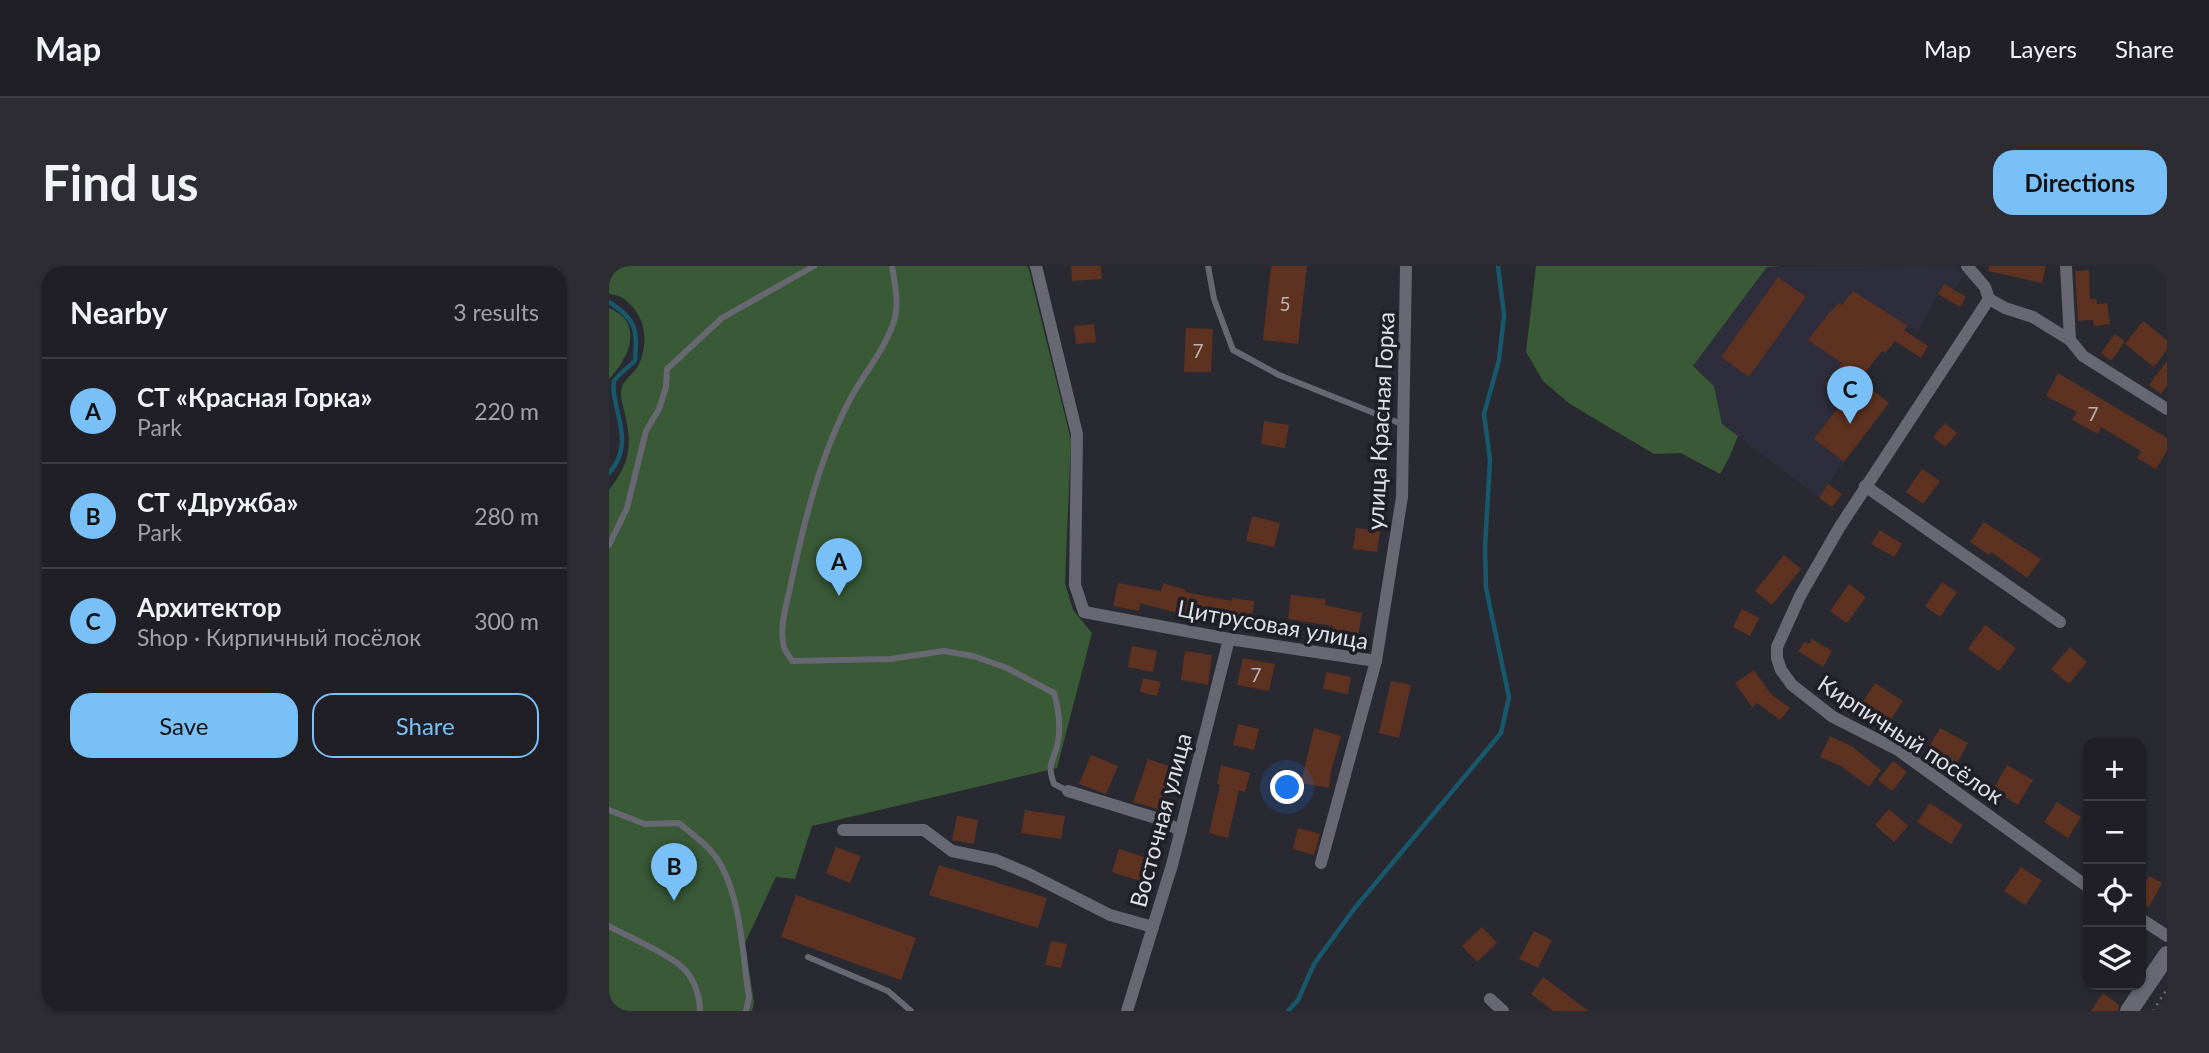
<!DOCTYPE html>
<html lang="en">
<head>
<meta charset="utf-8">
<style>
	:root { --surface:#1f1f25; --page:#2c2c32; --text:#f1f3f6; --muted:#a1a2a7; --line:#3c3d42; --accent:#79bff8 }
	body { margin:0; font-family:Lato,sans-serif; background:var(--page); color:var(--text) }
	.controls { position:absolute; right:21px; bottom:21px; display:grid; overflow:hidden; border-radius:14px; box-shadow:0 2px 5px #0004 }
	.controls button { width:63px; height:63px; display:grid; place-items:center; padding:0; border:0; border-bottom:2px solid var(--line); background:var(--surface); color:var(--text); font:35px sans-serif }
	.you { position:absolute; left:679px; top:522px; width:24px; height:24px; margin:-18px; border:5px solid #fff; border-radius:50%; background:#1a73e8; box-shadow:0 0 0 10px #1a73e833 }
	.badge { display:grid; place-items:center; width:46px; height:46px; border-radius:50%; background:var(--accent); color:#111; font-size:23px; font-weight:700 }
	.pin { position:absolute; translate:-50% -58px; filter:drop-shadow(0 2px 4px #0008) }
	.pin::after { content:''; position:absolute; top:37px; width:24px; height:21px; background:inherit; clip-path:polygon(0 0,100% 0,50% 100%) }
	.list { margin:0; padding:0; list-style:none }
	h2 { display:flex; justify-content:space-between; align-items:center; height:91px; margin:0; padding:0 28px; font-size:30px }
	h2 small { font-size:23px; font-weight:400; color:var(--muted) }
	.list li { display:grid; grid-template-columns:46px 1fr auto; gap:21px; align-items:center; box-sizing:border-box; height:105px; padding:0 28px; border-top:2px solid var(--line) }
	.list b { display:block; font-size:26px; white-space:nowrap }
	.list p { margin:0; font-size:23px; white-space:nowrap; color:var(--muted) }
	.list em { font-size:23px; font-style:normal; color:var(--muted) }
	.actions { display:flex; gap:14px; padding:21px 28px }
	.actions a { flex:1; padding:16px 0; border:2px solid var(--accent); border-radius:21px; text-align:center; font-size:24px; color:var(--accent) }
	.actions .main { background:var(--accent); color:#111 }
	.icon { flex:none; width:38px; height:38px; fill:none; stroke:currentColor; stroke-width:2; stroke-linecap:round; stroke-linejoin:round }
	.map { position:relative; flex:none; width:1558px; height:745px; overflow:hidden; border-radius:21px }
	header { display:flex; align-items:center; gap:42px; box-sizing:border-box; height:98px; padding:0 35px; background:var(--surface); border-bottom:2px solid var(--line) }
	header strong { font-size:33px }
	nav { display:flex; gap:38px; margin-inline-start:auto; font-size:24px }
	.intro { display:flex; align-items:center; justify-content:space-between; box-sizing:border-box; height:168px; padding:0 42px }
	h1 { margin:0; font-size:49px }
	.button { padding:18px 32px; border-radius:21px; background:var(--accent); color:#111; font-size:24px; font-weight:700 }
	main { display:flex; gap:42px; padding:0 42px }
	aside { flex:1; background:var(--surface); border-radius:21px; box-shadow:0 2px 5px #0004 }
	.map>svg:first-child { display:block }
	.built { fill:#2d2d3c }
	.green { fill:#395937 }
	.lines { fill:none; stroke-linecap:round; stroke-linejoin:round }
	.stream { stroke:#18586c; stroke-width:4.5 }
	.building { fill:#5e3220 }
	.path { stroke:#6a6a71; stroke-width:2.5; stroke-dasharray:2 5; stroke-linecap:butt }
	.lane { stroke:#686872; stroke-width:6 }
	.street { stroke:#686872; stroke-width:12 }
	.secondary { stroke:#686872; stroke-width:18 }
	.labels { text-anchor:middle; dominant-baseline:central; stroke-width:7; stroke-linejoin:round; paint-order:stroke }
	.number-label { font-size:19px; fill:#bfb4b4 }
	.street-label { font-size:23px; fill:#dfdfe5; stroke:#1f1f27 }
</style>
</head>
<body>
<header>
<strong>Map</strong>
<nav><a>Map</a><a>Layers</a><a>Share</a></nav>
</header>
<div class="intro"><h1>Find us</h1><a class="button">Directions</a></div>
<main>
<aside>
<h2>Nearby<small>3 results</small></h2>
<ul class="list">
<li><span class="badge">A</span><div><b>СТ «Красная Горка»</b><p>Park</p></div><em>220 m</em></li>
<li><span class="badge">B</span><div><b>СТ «Дружба»</b><p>Park</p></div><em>280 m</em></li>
<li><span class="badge">C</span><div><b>Архитектор</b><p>Shop · Кирпичный посёлок</p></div><em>300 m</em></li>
</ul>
<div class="actions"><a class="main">Save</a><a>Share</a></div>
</aside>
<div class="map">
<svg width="1558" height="745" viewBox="0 0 1558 745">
	<rect width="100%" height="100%" fill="#292931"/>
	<polygon class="built" points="1343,0 1357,8 1345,24 1335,19 1309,66 1299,60 1276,87 1273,85 1205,173 1235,196 1210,232 1113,158 1105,120 1084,100 1159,1"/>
	<g class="green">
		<path d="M2 0H419L462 174 456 317 464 344 483 367 448 502 203 560 186 613 167 611 136 677 145 736 143 745H0V224C18 201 24 183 17 154 16 145 12 136 12 127 12 115 23 110 29 100 38 83 38 60 26 44 18 34 12 29 0 28V1Z"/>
		<polygon points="927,0 1173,0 1158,1 1084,100 1105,120 1113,158 1129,170 1120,192 1111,208 1072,187 1045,188 961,138 934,115 917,86"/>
		<path d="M0 42C36 57 20 92 0 113Z"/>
	</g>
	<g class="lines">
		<g class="stream">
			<path d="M0 36C28 54 28 63 26 95 19 101 10 108 5 115 0 139 29 176 0 207"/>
			<polyline points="679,745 689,734 705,698 745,643 892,467 900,431 877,322 876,281 881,194 875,148 890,94 895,49 889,0"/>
		</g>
	</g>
	<g class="building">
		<polygon points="462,0 492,0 493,13 463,15"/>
		<polygon points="662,0 698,0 689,78 654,74"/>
		<polygon points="1380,0 1437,0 1433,17 1379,5"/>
		<polygon points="1480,4 1481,33 1487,33 1488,38 1498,37 1501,58 1485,60 1484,54 1469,55 1466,5"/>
		<polygon points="1169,11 1197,31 1140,111 1112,91"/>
		<polygon points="1335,18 1357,31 1351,41 1329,28"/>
		<polygon points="1244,25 1299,60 1295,64 1319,80 1312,92 1286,75 1276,87 1273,85 1250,114 1280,137 1235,196 1205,173 1235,134 1216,119 1233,97 1199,74 1219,48 1230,37 1233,39"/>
		<polygon points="1534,55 1558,74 1558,84 1545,101 1516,78"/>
		<polygon points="485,58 487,76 467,78 465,60"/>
		<polygon points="577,62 604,63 602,106 575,106"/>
		<polygon points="1506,68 1516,75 1502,95 1492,87"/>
		<polygon points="1558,95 1558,120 1552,128 1540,119"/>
		<polygon points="1449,107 1558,172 1558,185 1547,203 1528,192 1532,185 1492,161 1489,168 1463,154 1468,146 1437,130"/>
		<polygon points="655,155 680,159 676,182 652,178"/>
		<polygon points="1336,157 1348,167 1336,181 1324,171"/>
		<polygon points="1313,203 1331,215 1314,238 1297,226"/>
		<polygon points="1219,218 1233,228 1223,241 1210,232"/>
		<polygon points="643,250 671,257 665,281 637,275"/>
		<polygon points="1375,256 1432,293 1418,312 1382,286 1380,289 1361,276"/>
		<polygon points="747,262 771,265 768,286 744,283"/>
		<polygon points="1271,264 1293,278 1285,291 1262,278"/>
		<polygon points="1175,289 1192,303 1163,339 1146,325"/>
		<polygon points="1333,316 1348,326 1331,351 1316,340"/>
		<polygon points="509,317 552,325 554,317 577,324 576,326 623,335 623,332 645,335 642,360 608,355 606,360 578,355 579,350 531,337 530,345 504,340"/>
		<polygon points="1240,318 1257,331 1238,357 1221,345"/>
		<polygon points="682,329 717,333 716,339 753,347 749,371 723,366 724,360 679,353"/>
		<polygon points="1133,343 1150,352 1141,370 1124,361"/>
		<polygon points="1376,359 1407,382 1390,405 1359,383"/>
		<polygon points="1203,373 1223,385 1214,401 1189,385 1196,375 1200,378"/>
		<polygon points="523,380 548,385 544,406 519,401"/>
		<polygon points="1461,381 1478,396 1460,418 1442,403"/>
		<polygon points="576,385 603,389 599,419 572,414"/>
		<polygon points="634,392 666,398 660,425 628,419"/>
		<polygon points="1145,404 1162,428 1181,442 1171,454 1148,437 1143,441 1126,417"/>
		<polygon points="717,406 742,411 739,428 714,423"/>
		<polygon points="534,412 552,416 548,430 531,426"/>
		<polygon points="782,415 802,419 790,472 770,467"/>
		<polygon points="1266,417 1294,435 1279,458 1251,440"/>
		<polygon points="629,458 650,463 645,484 624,479"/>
		<polygon points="705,462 732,470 722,505 720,522 692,517"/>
		<polygon points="1331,462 1359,477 1345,502 1317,486"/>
		<polygon points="1221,470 1244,481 1272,504 1260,521 1232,500 1211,491"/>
		<polygon points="482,489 509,500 497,528 470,518"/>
		<polygon points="539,493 566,502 552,544 524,536"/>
		<polygon points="1284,495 1298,506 1283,525 1269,514"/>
		<polygon points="612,499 641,507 636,526 630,524 619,572 600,567 611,519 608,518"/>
		<polygon points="1398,499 1424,514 1409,539 1384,524"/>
		<polygon points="1448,536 1472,551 1459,572 1435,556"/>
		<polygon points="1321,537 1354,559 1342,578 1308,556"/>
		<polygon points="1280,543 1299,560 1285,576 1266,559"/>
		<polygon points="416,544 456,550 452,573 412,567"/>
		<polygon points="348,550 369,554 365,578 343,574"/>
		<polygon points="689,562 711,568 705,589 684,583"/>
		<polygon points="227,581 252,590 241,617 217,607"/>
		<polygon points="510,583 541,593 534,616 503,606"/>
		<polygon points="330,599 438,632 429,662 320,629"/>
		<polygon points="1412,601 1433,615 1416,639 1395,625"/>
		<polygon points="1540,610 1553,617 1540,641 1532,637 1532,625"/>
		<polygon points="187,629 307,672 292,714 172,671"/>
		<polygon points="873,661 888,677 868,696 853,680"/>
		<polygon points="925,665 943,674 929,702 910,693"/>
		<polygon points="442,675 458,678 452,702 436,699"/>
		<polygon points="934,711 980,745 944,745 922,728"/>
		<polygon points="1494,727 1510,739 1509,745 1482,745"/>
	</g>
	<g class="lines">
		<polyline class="path" points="1544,745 1558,723"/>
		<g class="lane">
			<path d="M283 0C286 19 291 40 284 58 275 84 257 105 244 128 212 185 194 259 181 322 177 340 170 363 175 381 176 385 181 391 183 395L281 393 335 385 364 390 398 402 445 427C450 444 452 458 449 476 445 496 437 496 445 518L459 525"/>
			<polyline points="599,0 605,33 624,84 670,109 795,159"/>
			<polyline points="0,279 18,242 37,165 50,143 57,121 58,103 113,52 205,0"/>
			<path d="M0 544 36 558 70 557C84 569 103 582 112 599 133 638 133 688 140 731L137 745"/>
			<path d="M0 660C18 670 64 690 76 704 86 715 91 731 91 745"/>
			<polyline points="199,691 279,725 302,745"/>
		</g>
		<g class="street">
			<polyline points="427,0 468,168 466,319 475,346 620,373 767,395 712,597"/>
			<polyline points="1358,0 1376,21 1380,33"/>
			<polyline points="1457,0 1461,74"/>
			<polyline points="1380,33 1230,262 1191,330 1168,381 1168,392 1172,404 1183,419 1224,451 1289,484 1479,621"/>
			<polyline points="1380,33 1396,42 1424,51 1461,74 1474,90 1558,143"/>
			<polyline points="1256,220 1451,356"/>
			<polyline points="767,395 793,231 797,0"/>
			<polyline points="459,525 550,553 572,565"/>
			<polyline points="234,564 315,564 343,585 387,594 420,608 501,649 544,661"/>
			<polyline points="1532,653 1558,670"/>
			<polyline points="881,733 894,745"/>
			<polyline points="518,745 563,599 620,373"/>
		</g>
		<polyline class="secondary" points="1520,745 1558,689"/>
	</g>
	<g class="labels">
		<g class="number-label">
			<text x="676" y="37">5</text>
			<text x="589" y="84">7</text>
			<text x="1484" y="147">7</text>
			<text x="647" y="408">7</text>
		</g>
		<g class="street-label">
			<text transform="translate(771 155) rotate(-87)">улица Красная Горка</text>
			<text transform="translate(664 358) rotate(10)">Цитрусовая улица</text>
			<text transform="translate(1302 473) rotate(33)">Кирпичный посёлок</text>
			<text transform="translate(551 554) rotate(-75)">Восточная улица</text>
		</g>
	</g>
</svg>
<div class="controls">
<button>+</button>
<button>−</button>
<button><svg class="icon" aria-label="locate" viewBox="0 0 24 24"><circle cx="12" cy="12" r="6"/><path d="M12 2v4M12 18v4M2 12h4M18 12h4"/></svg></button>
<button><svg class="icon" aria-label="layers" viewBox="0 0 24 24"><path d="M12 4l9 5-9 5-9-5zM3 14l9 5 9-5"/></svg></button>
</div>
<div class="you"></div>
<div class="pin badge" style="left:230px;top:330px">A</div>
<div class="pin badge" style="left:65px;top:635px">B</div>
<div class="pin badge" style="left:1241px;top:158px">C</div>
</div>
</main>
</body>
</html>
